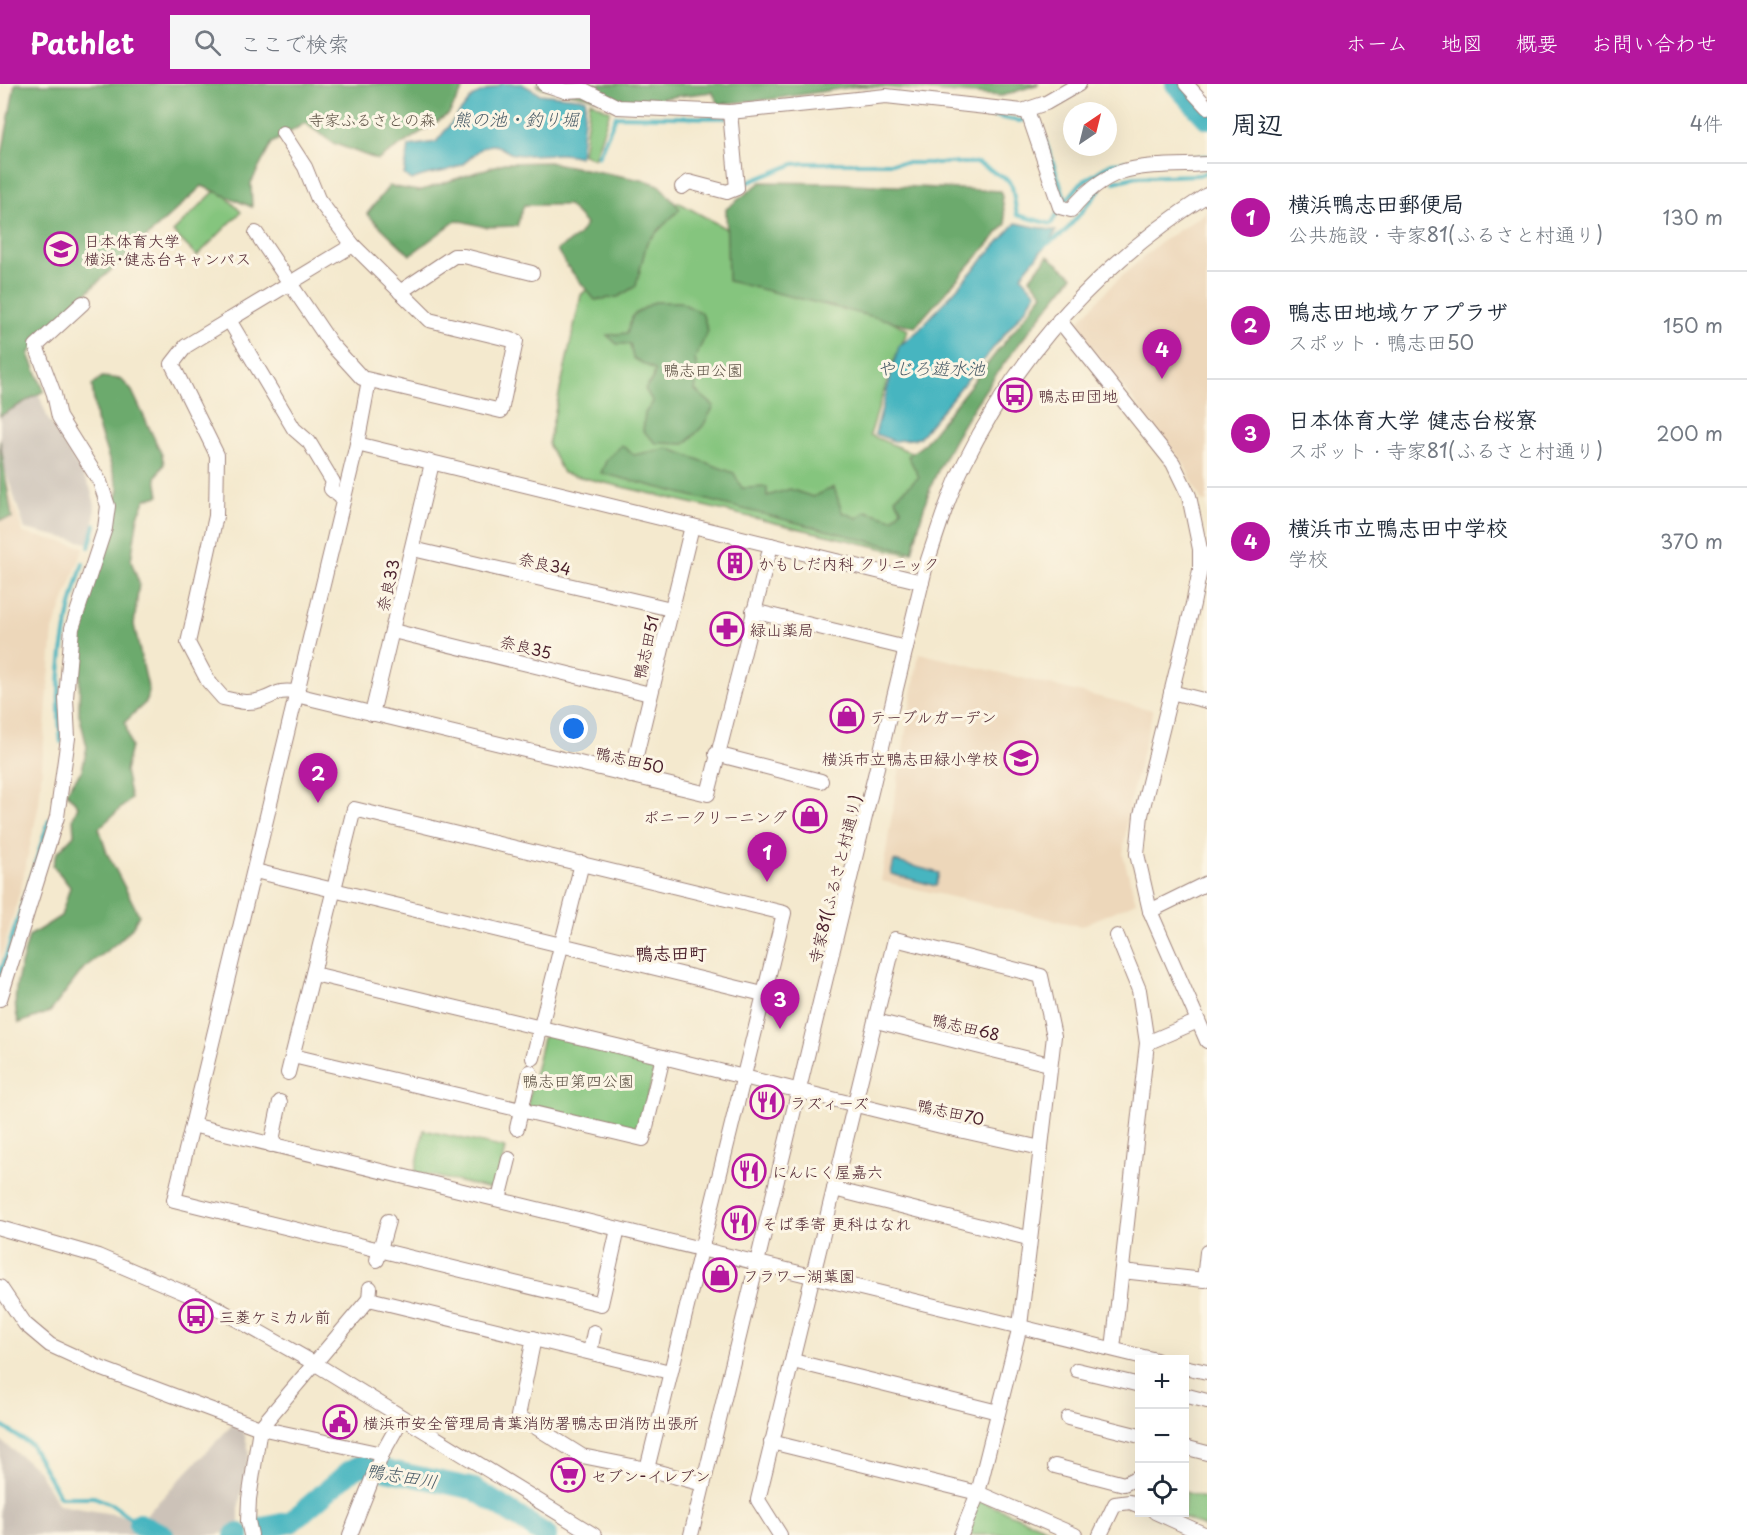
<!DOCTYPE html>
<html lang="ja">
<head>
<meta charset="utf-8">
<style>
	:root { --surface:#fff; --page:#f6f6f7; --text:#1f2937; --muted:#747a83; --line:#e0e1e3; --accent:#b5179e }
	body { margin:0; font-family:"Playpen Sans","Klee One",sans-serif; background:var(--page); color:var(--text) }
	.controls { position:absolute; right:18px; bottom:18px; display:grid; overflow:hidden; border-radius:0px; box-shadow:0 6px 24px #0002 }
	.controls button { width:54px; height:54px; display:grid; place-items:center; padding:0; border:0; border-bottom:2px solid var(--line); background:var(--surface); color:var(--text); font:30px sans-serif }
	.compass { position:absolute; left:1063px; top:18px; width:54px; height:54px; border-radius:50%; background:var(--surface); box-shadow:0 6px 24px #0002; rotate:35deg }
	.you { position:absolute; left:574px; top:645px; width:21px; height:21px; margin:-15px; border:4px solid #fff; border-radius:50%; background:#1a73e8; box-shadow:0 0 0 9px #1a73e833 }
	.badge { display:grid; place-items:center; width:39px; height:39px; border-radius:50%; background:var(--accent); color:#fff; font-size:20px; font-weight:700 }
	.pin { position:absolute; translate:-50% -50px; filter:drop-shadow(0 2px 3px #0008) }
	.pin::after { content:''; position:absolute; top:32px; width:21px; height:18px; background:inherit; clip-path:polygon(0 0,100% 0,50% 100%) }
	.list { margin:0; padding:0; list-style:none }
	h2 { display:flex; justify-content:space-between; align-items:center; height:78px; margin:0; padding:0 24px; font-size:26px }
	h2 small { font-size:20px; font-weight:400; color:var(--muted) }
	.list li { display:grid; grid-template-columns:39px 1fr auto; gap:18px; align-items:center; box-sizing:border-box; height:108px; padding:0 24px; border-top:2px solid var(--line) }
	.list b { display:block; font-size:22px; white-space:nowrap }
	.list p { margin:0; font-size:20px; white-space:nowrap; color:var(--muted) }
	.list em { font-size:20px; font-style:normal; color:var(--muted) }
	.icon { flex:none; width:33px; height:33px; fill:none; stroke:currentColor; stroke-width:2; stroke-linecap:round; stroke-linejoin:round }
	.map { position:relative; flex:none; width:1207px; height:1451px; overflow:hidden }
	header { display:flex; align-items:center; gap:36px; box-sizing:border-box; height:84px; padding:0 30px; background:var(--accent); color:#fff }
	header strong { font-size:28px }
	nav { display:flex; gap:33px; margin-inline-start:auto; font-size:21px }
	.search { width:420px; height:54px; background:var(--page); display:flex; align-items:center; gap:15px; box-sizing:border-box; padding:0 21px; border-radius:0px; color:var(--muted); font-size:22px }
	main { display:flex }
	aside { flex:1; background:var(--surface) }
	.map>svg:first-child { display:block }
	.built { fill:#edd7ba }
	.industrial { fill:#ccc2b8 }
	.green { fill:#85c57e; stroke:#687254; stroke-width:1.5 }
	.forest { fill:#6caa6d; stroke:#5b644c; stroke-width:1.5 }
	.water { fill:#46b5c0; stroke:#486a76; stroke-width:1.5 }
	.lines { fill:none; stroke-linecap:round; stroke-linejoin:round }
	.stream { stroke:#46b5c0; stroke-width:4 }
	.river { stroke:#46b5c0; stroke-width:22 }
	.minor-casing { stroke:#9f847c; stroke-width:16 }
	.minor { stroke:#fff; stroke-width:14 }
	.labels { text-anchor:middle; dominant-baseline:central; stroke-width:6; stroke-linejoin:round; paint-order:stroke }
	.park-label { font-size:16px; fill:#5c5144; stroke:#fcf5e5 }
	.poi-label { font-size:16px; fill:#4a1f2b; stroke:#fcf5e5; text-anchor:start }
	.street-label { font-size:16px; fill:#4a1f2b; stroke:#fcf5e5 }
	.water-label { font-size:18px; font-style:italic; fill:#485b67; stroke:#fcf5e5 }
	.neighbourhood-label { font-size:18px; font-weight:bold; fill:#4a1f2b; stroke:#fcf5e5 }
</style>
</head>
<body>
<header>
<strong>Pathlet</strong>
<div class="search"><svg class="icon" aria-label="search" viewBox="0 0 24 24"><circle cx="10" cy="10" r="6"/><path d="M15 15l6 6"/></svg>ここで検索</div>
<nav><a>ホーム</a><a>地図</a><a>概要</a><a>お問い合わせ</a></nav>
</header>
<main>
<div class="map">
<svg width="1207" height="1451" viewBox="0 0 1207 1451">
	<rect width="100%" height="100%" fill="#fcf5e5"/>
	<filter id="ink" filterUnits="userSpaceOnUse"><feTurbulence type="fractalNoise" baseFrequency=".0167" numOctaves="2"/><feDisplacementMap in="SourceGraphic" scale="12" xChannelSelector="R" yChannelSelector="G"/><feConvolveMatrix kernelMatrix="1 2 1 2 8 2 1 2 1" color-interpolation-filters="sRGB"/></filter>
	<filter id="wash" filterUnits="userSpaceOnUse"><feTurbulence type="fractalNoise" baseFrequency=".008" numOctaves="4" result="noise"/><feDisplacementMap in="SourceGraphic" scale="24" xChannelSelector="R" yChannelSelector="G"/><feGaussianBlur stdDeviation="1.35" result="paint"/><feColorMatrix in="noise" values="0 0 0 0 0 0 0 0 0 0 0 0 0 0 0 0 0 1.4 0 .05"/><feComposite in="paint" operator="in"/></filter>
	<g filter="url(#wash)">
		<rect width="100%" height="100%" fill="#f4e9ce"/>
		<g class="built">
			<polygon points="1207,128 1207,417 1202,418 1183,378 1078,247 1079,237 1110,203 1158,160"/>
			<polygon points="0,376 23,449 84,463 53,546 39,720 21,803 0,879"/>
			<polygon points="919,569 1153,626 1129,721 1123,771 1136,818 1081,842 881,797"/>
		</g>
		<g class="industrial">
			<polygon points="39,311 48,335 90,403 95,421 94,441 88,459 25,445 0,370 0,324"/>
			<polygon points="233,1340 243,1344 249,1368 239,1420 239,1445 215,1451 0,1451 0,1356 38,1386 59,1421 142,1435"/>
		</g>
		<g class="green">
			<polygon points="590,17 610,27 594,75 583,70"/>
			<polygon points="218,104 241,128 197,172 173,148"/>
			<polygon points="678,118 908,246 893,279 870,351 936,379 907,470 563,389 548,360 581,211"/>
			<polygon points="549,950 647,973 655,980 641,1045 634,1048 530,1024 528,1018 543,954"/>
			<polygon points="424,1046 505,1064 496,1106 415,1088"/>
			<polygon points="1185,1408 1207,1415 1207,1444 1172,1429 1184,1428"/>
			<polygon points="976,1415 1062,1451 961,1451"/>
		</g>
		<g class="forest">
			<polygon points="15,0 466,0 449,30 378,76 333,59 305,39 272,59 251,99 252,123 202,102 44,248 29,270 44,307 0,332 0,81"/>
			<polygon points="536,0 1039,0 1002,12 859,2 773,15 719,20 712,8 623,19 538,3"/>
			<polygon points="548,78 647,97 659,101 680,125 647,158 636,202 618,213 595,216 567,182 557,166 578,152 586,140 568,121 524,121 517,142 485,143 457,136 410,171 367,130 389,102 419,107 504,79"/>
			<polygon points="761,98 833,99 1001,107 1006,140 915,243 728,197 726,125"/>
			<path d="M1048 172 1073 192C1022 255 969 319 935 393 924 416 919 444 912 468L601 389 607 375 622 361 634 371 668 364 734 389 742 404 767 403V412L790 405 813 413 834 403 842 428 857 434 866 427 893 435 901 425 895 414 919 393 908 372 923 361 1043 210 1030 194Z"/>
			<polygon points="654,218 680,218 702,229 708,247 695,274 698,291 695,306 714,322 703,342 685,360 656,359 643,347 645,329 653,318 645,305 653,295 655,286 633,274 630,260 617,260 607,251 627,249 633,231"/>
			<path d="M102 293 121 295 132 307 162 371 164 380 156 393 159 412 146 415 138 432 131 477 139 499 134 541 149 608 146 618 125 638 131 663 125 687 131 715 99 744 107 769 139 831 132 844 118 858 84 884 50 928 19 939C9 912 22 879 29 852L61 832 70 803 53 781 57 769 74 751 73 734 78 722 66 708 82 686 87 663 79 630 80 579 76 545 119 406 96 336 92 301Z"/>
			<polygon points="0,356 12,434 0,436"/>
		</g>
		<g class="water">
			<path d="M502 0H522L540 10 586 15 580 73C558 66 536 74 514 70 507 69 500 61 493 61 479 61 472 75 461 81 445 90 428 88 412 96L404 91 409 62 436 58 473 12Z"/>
			<path d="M1016 139 1056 147C1054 154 1028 182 1021 192L1036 209 1027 223 919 354 894 357 875 350 899 262 918 247Z"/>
			<polygon points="894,777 939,789 936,802 891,790"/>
		</g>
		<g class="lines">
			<g class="stream">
				<polyline points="967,27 1019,37 1037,33 1066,117"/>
				<polyline points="598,73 616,32 727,34"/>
				<polyline points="1175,75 1207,72"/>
				<polyline points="1114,98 1135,93 1199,91 1207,88"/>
				<polyline points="744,100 794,80 806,79 978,79 1008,96 1012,102 1017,131 1051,140 1060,125"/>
				<polyline points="1066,117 1081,99 1112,79 1137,78"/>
				<polyline points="1039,165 1064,149 1100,106"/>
				<polyline points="89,463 95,441"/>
				<path d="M61 658C54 594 64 539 83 479"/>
				<polyline points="0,891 49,736"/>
				<polyline points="0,1341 31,1361 60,1413 94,1413 111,1420 139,1440"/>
			</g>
			<g class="river">
				<polyline points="1176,0 1207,34"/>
				<polyline points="139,1440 163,1451"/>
				<polyline points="264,1444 291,1438 349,1388 362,1381 474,1405 546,1451"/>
				<polyline points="235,1451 239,1450"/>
			</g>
		</g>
	</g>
	<g filter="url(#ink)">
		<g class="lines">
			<defs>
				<g id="minor">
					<polyline points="544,0 565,7 584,6 618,23 730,28 886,12 1022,27 1046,19 1079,0"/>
					<polyline points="1186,0 1207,23"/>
					<path d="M1027 26 1060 123 1071 126C1113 74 1146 84 1207 80"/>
					<polyline points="682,103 689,98 727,108 737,104 730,28"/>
					<polyline points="256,149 331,260 362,294 501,327 516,257 429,236 353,161 318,115 305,83 283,49"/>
					<polyline points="400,208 454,172 464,172 532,189"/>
					<polyline points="229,236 294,345 309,358 333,398 331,405 342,414"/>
					<polyline points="1059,236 1173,379 1189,412 1200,465 1200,486 1193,520 1141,731 1137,770 1150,827 1207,957"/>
					<polyline points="357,360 369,296"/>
					<polyline points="413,465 671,525"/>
					<polyline points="753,527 906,564"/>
					<polyline points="393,547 650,610"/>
					<path d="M296 608C275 606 279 610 261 616 248 620 236 617 223 614L208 597 188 559 216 432 217 371 172 280 186 262 353 161"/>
					<polyline points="1171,608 1207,617"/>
					<polyline points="296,611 708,710 771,461"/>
					<polyline points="372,630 432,379"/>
					<polyline points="716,670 821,697"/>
					<polyline points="631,692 692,442"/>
					<polyline points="255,787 763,910"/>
					<polyline points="1150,827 1207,799"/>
					<polyline points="314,890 663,973 941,1042 1041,1064"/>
					<polyline points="0,915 57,733 68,654 66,614 72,544 105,444 108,422 100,398 59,333 54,310 36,262 83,219"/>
					<polyline points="876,937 1049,980"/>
					<polyline points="1147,959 1198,937"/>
					<polyline points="293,972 643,1055 663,973"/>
					<polyline points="533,974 582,779"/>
					<polyline points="288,989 354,725 784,829 647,1385 582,1372 518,1332 534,1254"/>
					<polyline points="192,1041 1156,1276"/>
					<polyline points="517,1044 530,988"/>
					<polyline points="271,1061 280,1018"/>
					<polyline points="834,1105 1028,1154"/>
					<polyline points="499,1115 509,1075"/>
					<polyline points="0,1144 98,1172 206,1218 314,1279 594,1451"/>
					<polyline points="618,1145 601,1220 174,1116 357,360 922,498"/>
					<polyline points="377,1176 388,1137"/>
					<polyline points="1122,1187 1204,1196 1207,1168"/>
					<polyline points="0,1203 25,1240 50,1261 100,1284 260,1344 382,1370"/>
					<polyline points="369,1215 670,1288"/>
					<polyline points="1113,1265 1147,959 1139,906 1117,852"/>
					<polyline points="590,1268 594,1248"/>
					<polyline points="793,1277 998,1328"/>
					<polyline points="1184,1283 1207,1288"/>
					<polyline points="1077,1286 1140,1301"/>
					<polyline points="1184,1311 1207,1317"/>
					<polyline points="1068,1334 1140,1352"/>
					<polyline points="771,1358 978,1409 1075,1451"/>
					<polyline points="1184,1363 1207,1369"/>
					<polyline points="1055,1382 1124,1400 1140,1392"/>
					<polyline points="647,1385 703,1400"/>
					<polyline points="1155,1428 1206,1451"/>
					<polyline points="251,1451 248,1437 249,1415 260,1344 369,1215 370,1204"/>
					<polyline points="350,1451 382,1370 402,1334"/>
					<path d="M691 1451 925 485C937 449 948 412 965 378 1020 267 1103 177 1207 111"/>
					<polyline points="780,1451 758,1416 895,855 1041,892 1054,952 1020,1242 978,1409 961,1451"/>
					<polyline points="1100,1451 1115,1420 1130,1418 1140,1422"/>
				</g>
			</defs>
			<use href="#minor" class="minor-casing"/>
			<use href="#minor" class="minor"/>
		</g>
	</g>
	<defs>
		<symbol id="university-ring" viewBox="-11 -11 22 22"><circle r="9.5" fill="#fcf5e5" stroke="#b5179e" stroke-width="1.5"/><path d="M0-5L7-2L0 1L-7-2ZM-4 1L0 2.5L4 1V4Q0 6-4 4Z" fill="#b5179e"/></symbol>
		<symbol id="bus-ring" viewBox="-11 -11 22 22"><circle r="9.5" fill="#fcf5e5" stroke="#b5179e" stroke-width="1.5"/><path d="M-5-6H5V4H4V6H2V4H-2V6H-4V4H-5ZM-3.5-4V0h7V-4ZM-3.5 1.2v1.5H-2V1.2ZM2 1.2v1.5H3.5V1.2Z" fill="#b5179e"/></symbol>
		<symbol id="building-ring" viewBox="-11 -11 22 22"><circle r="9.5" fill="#fcf5e5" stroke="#b5179e" stroke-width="1.5"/><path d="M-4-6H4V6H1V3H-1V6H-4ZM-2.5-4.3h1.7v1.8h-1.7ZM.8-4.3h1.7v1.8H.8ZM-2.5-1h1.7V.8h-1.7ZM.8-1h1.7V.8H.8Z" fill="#b5179e"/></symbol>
		<symbol id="pharmacy-ring" viewBox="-11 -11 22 22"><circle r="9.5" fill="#fcf5e5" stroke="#b5179e" stroke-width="1.5"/><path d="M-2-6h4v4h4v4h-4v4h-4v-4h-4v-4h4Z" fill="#b5179e"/></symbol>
		<symbol id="shop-ring" viewBox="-11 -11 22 22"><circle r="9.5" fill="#fcf5e5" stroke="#b5179e" stroke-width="1.5"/><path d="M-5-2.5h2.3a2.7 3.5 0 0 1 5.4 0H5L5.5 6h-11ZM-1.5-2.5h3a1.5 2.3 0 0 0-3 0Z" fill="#b5179e"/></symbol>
		<symbol id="school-ring" viewBox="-11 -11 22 22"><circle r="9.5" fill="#fcf5e5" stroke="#b5179e" stroke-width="1.5"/><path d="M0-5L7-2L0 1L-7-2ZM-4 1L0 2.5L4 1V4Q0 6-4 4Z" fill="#b5179e"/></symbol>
		<symbol id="restaurant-ring" viewBox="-11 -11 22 22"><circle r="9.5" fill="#fcf5e5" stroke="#b5179e" stroke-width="1.5"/><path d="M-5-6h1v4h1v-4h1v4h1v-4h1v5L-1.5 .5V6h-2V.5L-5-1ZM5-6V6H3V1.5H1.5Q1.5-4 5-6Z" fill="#b5179e"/></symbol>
		<symbol id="civic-ring" viewBox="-11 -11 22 22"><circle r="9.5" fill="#fcf5e5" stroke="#b5179e" stroke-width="1.5"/><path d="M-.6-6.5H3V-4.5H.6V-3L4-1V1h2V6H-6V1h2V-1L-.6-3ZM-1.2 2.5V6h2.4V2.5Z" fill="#b5179e"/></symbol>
		<symbol id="supermarket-ring" viewBox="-11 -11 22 22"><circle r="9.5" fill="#fcf5e5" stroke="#b5179e" stroke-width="1.5"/><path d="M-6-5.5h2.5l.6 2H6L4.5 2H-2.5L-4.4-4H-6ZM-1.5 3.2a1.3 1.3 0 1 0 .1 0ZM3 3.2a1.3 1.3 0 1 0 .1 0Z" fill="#b5179e"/></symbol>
	</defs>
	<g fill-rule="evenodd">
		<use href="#university-ring" x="42" y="146" width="38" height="38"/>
		<use href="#bus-ring" x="996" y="292" width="38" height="38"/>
		<use href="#building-ring" x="716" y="460" width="38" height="38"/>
		<use href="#pharmacy-ring" x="708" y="526" width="38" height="38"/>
		<use href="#shop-ring" x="828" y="613" width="38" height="38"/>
		<use href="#school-ring" x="1002" y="655" width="38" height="38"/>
		<use href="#shop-ring" x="791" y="713" width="38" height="38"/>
		<use href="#restaurant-ring" x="748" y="999" width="38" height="38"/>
		<use href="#restaurant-ring" x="730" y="1068" width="38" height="38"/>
		<use href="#restaurant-ring" x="720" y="1120" width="38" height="38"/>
		<use href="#shop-ring" x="701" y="1172" width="38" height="38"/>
		<use href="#bus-ring" x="177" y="1213" width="38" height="38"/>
		<use href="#civic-ring" x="321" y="1319" width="38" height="38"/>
		<use href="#supermarket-ring" x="549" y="1372" width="38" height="38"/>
	</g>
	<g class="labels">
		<g class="park-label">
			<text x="372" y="35">寺家ふるさとの森</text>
			<text x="703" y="285">鴨志田公園</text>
			<text x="578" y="996">鴨志田第四公園</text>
		</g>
		<g class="poi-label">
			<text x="84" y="156">日本体育大学<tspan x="84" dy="18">横浜･健志台キャンパス</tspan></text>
			<text x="1038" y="311">鴨志田団地</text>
			<text x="758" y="479">かもしだ内科 クリニック</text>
			<text x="750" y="545">緑山薬局</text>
			<text x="870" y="632">テーブルガーデン</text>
			<text x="998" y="674" text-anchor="end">横浜市立鴨志田緑小学校</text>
			<text x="787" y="732" text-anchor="end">ポニークリーニング</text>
			<text x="790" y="1018">ラズィーズ</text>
			<text x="772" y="1087">にんにく屋嘉六</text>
			<text x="762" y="1139">そば季寄 更科はなれ</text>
			<text x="743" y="1191">フラワー湖葉園</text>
			<text x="219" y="1232">三菱ケミカル前</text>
			<text x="363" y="1338">横浜市安全管理局青葉消防署鴨志田消防出張所</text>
			<text x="591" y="1391">セブン-イレブン</text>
		</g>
		<g class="street-label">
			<text transform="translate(545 479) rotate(13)">奈良34</text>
			<text transform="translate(387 501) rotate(-77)">奈良33</text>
			<text transform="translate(526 562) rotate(14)">奈良35</text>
			<text transform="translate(645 563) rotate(-77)">鴨志田51</text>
			<text transform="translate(630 675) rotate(13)">鴨志田50</text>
			<text transform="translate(834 795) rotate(-76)">寺家81(ふるさと村通り)</text>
			<text transform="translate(966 942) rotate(14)">鴨志田68</text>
			<text transform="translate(951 1027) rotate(13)">鴨志田70</text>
		</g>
		<g class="water-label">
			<text x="516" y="34">熊の池・釣り堀</text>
			<text x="931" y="283">やじろ遊水池</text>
			<text transform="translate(402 1391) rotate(10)">鴨志田川</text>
		</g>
		<g class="neighbourhood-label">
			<text x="671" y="868">鴨志田町</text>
		</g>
	</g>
</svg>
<div class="controls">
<button>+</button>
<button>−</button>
<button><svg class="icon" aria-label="locate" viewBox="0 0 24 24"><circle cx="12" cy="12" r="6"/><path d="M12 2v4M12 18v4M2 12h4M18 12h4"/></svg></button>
</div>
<svg class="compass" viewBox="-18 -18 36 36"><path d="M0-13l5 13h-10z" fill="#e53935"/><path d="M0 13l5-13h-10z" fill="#747a83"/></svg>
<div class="you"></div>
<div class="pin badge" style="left:767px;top:798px">1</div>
<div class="pin badge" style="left:318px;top:719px">2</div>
<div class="pin badge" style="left:780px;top:945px">3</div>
<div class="pin badge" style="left:1162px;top:295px">4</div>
</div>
<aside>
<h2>周辺<small>4件</small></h2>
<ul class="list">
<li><span class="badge">1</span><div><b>横浜鴨志田郵便局</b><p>公共施設 · 寺家81(ふるさと村通り)</p></div><em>130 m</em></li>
<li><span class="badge">2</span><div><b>鴨志田地域ケアプラザ</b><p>スポット · 鴨志田50</p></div><em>150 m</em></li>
<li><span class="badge">3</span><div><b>日本体育大学 健志台桜寮</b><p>スポット · 寺家81(ふるさと村通り)</p></div><em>200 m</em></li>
<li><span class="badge">4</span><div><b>横浜市立鴨志田中学校</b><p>学校</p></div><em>370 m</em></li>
</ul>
</aside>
</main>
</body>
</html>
